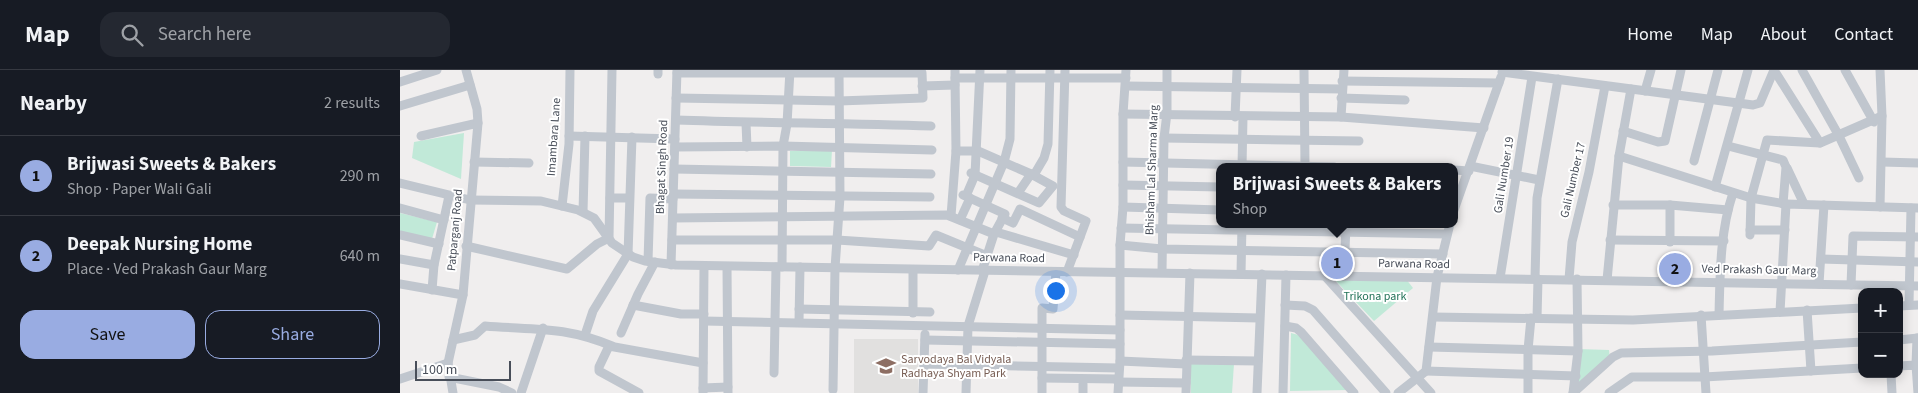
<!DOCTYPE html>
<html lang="en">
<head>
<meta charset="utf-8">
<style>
	:root { --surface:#171b24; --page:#242831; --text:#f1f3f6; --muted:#9ea1a6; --line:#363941; --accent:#99ace2 }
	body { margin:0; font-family:"Source Sans 3",sans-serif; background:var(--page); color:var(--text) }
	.controls { position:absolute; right:15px; bottom:15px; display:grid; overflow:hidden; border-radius:10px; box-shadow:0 2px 12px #0003 }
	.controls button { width:45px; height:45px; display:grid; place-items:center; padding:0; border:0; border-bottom:1px solid var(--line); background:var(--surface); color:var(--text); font:25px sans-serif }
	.scale { position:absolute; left:15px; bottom:12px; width:96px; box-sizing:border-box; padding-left:5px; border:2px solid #484e59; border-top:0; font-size:14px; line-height:18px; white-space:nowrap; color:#484e59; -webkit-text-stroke:4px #fff; paint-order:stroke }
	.you { position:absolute; left:655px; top:220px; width:18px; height:18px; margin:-12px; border:4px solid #fff; border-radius:50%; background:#1a73e8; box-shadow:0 0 0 8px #1a73e833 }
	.badge { display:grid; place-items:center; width:32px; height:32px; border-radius:50%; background:var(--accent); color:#111; font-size:16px; font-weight:700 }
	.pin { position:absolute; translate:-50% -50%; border:2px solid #fff; box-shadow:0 1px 5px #0006 }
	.popup { position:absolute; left:816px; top:93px; width:242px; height:65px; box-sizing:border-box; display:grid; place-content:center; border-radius:10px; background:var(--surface); filter:drop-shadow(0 1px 4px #0005); font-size:16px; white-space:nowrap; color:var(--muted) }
	.popup b { font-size:19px; color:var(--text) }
	.popup::after { content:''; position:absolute; left:50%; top:100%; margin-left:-10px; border:10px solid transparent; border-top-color:var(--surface) }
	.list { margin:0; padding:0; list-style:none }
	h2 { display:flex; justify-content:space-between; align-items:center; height:65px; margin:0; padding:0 20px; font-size:21px }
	h2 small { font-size:16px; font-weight:400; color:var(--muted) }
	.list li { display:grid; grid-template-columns:32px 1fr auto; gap:15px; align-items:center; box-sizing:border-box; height:80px; padding:0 20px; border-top:1px solid var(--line) }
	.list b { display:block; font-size:19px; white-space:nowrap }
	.list p { margin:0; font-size:16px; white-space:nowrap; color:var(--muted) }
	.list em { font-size:16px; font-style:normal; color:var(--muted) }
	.actions { display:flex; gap:10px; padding:15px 20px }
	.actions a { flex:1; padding:11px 0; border:1px solid var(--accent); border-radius:15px; text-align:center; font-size:18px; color:var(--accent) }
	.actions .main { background:var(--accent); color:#111 }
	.icon { flex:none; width:28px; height:28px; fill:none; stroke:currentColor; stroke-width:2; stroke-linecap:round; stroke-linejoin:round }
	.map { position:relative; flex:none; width:1518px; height:323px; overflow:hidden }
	header { display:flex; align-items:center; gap:30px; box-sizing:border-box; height:70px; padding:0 25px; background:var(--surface); border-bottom:1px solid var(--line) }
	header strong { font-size:24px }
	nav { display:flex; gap:28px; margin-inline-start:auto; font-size:18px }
	.search { width:350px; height:45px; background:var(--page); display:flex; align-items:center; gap:12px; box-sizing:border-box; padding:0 18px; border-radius:15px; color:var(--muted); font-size:19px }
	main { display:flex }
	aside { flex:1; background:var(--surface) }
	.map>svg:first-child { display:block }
	.education { fill:#e1e0df }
	.green { fill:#c1e9d8 }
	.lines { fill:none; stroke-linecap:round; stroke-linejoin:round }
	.minor { stroke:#c0c6ce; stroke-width:9 }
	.labels { text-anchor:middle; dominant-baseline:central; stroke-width:4; stroke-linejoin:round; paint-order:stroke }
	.street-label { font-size:12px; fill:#484e59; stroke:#fff }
	.park-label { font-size:12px; fill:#227258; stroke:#fff }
	.education-label { font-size:12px; fill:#785e54; stroke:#fff; text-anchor:start }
</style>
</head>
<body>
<header>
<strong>Map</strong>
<div class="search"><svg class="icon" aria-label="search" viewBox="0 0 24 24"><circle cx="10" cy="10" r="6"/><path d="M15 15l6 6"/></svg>Search here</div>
<nav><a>Home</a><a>Map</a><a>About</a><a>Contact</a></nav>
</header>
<main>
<aside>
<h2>Nearby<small>2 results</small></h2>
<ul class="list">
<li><span class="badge">1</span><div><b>Brijwasi Sweets &amp; Bakers</b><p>Shop · Paper Wali Gali</p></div><em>290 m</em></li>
<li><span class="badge">2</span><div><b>Deepak Nursing Home</b><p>Place · Ved Prakash Gaur Marg</p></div><em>640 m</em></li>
</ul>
<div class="actions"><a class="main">Save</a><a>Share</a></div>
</aside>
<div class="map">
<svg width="1518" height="323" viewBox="0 0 1518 323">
	<rect width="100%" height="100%" fill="#f0eeee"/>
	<rect class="education" x="454" y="269" width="64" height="54"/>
	<g class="green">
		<polygon points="64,63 61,109 12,88 14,72"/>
		<polygon points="432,80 431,97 390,96 390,81"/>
		<polygon points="0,143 37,152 32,169 0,162"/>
		<polygon points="933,208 1006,209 1013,218 974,251"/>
		<polygon points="891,263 902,266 949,320 890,321"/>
		<polygon points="1178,279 1209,280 1210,289 1177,317"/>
		<polygon points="791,293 834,294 832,323 791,323"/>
	</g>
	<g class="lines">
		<g class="minor">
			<polyline points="555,0 555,8 726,8"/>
			<polyline points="665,0 661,137 664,141 686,151 667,202"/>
			<polyline points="904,0 905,96"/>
			<polyline points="1374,0 1420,73"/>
			<polyline points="1402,0 1439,66 1459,108"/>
			<polyline points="1445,0 1474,52"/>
			<polyline points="1480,0 1482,46 1480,137"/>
			<polyline points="1102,2 1353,35 1360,33 1374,0"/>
			<polyline points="258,4 258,0"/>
			<polyline points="942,11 1099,13"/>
			<polyline points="0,12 37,0"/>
			<polyline points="522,16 555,15"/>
			<polyline points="726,16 942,19"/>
			<polyline points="1245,21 1251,0"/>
			<polyline points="276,28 439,31 523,28 522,3 277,3"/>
			<polyline points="941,28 1005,30"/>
			<polyline points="0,36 70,15"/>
			<polyline points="723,44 941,47 1084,58"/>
			<polyline points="835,47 837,0"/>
			<polyline points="941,47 944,0"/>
			<path d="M276 50C361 53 446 53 531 56"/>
			<polyline points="346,53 347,77"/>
			<polyline points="1223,61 1258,72 1265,71 1281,0"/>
			<polyline points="21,66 78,53"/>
			<polyline points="169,66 275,69"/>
			<polyline points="764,68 959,71"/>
			<polyline points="1328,76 1383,90 1386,97 1383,134"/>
			<polyline points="275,77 383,76 532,80"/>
			<polyline points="556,81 578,81 631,104 653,116 639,133 571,103"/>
			<polyline points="1219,86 1351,128 1386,134"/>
			<polyline points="1294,91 1318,0"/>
			<polyline points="74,92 129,93"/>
			<polyline points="723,92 934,97"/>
			<polyline points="1482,92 1518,93"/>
			<polyline points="1070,96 1139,110"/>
			<polyline points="842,97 843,47"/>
			<polyline points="1387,98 1404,134"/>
			<polyline points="274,99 531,104"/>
			<polyline points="1054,100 1069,101"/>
			<polyline points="634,105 644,88 648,74 650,0"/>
			<polyline points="0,113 70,130 141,131 178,140 194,148 212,173 233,187 245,191 276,195 1518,216"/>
			<polyline points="723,115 820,117"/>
			<polyline points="1315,117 1348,0"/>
			<polyline points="618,123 631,104"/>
			<polyline points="273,124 530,127"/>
			<polyline points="563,125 605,144 594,164 582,201"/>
			<polyline points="566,126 575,105 580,0"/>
			<polyline points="210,128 228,128"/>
			<polyline points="1213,135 1270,135 1328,140"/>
			<polyline points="1270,135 1270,172"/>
			<polyline points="162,136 169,74 170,0"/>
			<polyline points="723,137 820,140"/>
			<polyline points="0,138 44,150"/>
			<polyline points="1054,140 1101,7"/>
			<polyline points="183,142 185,66"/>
			<polyline points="551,146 556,81 555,8"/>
			<polyline points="273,148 547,145 594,164"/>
			<polyline points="602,148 613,153 620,139 680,167"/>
			<polyline points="560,150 570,128"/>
			<polyline points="721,158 1047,164"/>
			<polyline points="1350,160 1385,160"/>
			<polyline points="596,162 674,185"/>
			<polyline points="0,165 39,174"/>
			<polyline points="1350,165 1351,128 1367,70 1420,73 1482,46"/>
			<polyline points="272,170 437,170 529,176 536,165 587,186"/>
			<polyline points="1210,170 1324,171"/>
			<polyline points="720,175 762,179 1043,184"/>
			<polyline points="66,176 167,199 197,174 209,168 212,0"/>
			<polyline points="0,189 34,195"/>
			<polyline points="1421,189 1518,192"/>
			<polyline points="248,191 250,128 273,129"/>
			<polyline points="271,195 277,0"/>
			<polyline points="327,197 328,323"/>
			<polyline points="382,197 383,76 387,54 390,0"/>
			<polyline points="558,200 604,92 610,69 611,0"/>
			<polyline points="762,202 764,68 767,43 767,0"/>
			<polyline points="841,204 842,154"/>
			<polyline points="924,205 1031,323"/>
			<polyline points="944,206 946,154"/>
			<polyline points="1100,208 1132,7"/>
			<polyline points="1135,209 1137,128 1158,9"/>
			<polyline points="1169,209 1172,172 1189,102 1205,16"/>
			<polyline points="1207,210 1219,86 1231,19"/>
			<polyline points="0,214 63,225"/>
			<polyline points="1419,214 1424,135"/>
			<polyline points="1451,215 1453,166 1518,167"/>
			<polyline points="32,220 34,195 49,126"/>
			<polyline points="233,235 281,244 304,244"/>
			<polyline points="885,235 905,236 913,240 986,323"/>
			<polyline points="1509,235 1511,138"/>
			<polyline points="1499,236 1518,235"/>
			<polyline points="399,239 530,242"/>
			<polyline points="1407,240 1411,301"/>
			<polyline points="1380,242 1386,134 1518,138"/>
			<polyline points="513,243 513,200"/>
			<polyline points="720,245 859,248"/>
			<polyline points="1301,245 1306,323"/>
			<path d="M1319 245C1320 205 1320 161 1333 123"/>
			<polyline points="1033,247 1233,250 1462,238"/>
			<polyline points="1137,248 1138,209"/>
			<polyline points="304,251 720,260"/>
			<polyline points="399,252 400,197"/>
			<polyline points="885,256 896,258 901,262 954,323"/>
			<polyline points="221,263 238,224 255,192"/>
			<polyline points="185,265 193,241 228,184 232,67"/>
			<polyline points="1517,268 1516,295 1518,294"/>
			<path d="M53 270 75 265 85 256C135 260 164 256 212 276"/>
			<polyline points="525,270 720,274"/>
			<polyline points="1499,270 1518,268"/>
			<polyline points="1029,277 1178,281"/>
			<polyline points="786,290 858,291"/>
			<polyline points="720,291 786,294"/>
			<polyline points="524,294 719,298"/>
			<polyline points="1499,296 1516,295 1518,323"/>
			<polyline points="1026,301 1176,306"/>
			<polyline points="374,303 376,197"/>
			<polyline points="1491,304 1492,323"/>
			<polyline points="49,307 99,317 112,323"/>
			<polyline points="642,308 718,309"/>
			<polyline points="0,309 48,293"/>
			<polyline points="718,312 786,313"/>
			<polyline points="683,314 683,323"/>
			<polyline points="303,318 328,317"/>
			<polyline points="433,320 435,198 440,127 439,0"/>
			<polyline points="53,323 48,293 63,225 78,53 77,39 66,0"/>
			<polyline points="121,323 143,258"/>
			<polyline points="239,323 199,301 199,297 209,276 303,293"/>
			<polyline points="303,323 304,196"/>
			<polyline points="523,323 525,264"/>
			<polyline points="566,323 568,256 585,201"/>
			<polyline points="642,323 642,238 653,239 656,202"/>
			<polyline points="718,323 720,291 720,175 723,137 723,44 726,0"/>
			<polyline points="786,323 790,203"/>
			<polyline points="857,323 862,204"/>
			<polyline points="883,323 886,205"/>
			<polyline points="998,323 1026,301 1037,207 1050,154"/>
			<polyline points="1128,323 1128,280 1131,248"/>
			<polyline points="1173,323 1213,287 1221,283 1312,281 1462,272"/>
			<polyline points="1173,323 1178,281 1177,209"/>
			<polyline points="1209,323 1232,307 1304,307 1462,298"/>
		</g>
	</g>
	<defs>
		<symbol id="school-bare" viewBox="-9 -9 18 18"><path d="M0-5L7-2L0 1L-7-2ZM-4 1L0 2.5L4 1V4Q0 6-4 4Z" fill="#8d6e63" stroke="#fff" stroke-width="2.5" paint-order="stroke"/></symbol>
	</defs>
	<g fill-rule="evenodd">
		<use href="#school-bare" x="472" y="282" width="28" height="28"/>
	</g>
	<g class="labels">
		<g class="street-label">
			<text transform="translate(154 67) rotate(-86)">Imambara Lane</text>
			<text transform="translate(262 97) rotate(-88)">Bhagat Singh Road</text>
			<text transform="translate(752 100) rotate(-88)">Bhisham Lal Sharma Marg</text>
			<text transform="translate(1104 105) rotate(-81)">Gali Number 19</text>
			<text transform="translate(1173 110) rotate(-77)">Gali Number 17</text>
			<text transform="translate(55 160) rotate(-85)">Patparganj Road</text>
			<text transform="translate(609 188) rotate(1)">Parwana Road</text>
			<text transform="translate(1014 194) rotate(1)">Parwana Road</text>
			<text transform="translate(1359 200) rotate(1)">Ved Prakash Gaur Marg</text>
		</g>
		<g class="park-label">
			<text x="975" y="226">Trikona park</text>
		</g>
		<g class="education-label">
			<text x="501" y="289">Sarvodaya Bal Vidyala<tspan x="501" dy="14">Radhaya Shyam Park</tspan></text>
		</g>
	</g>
</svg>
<div class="controls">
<button>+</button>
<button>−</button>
</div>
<div class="scale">100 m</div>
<div class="you"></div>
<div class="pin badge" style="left:937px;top:193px">1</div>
<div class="popup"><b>Brijwasi Sweets &amp; Bakers</b>Shop</div>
<div class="pin badge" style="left:1275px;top:199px">2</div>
</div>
</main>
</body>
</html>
